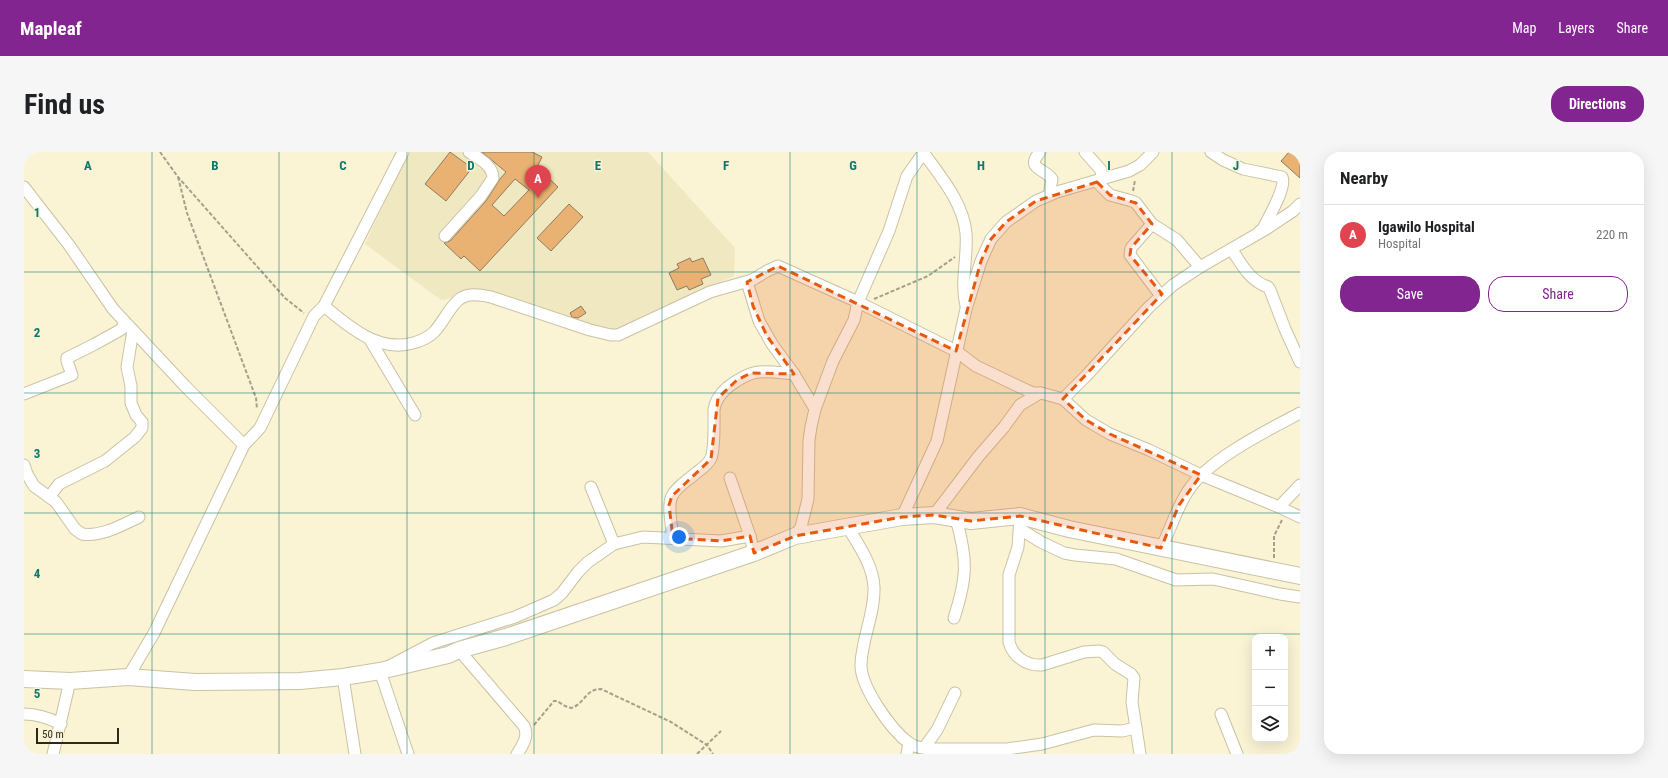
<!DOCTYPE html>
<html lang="en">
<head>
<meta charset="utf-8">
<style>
	:root { --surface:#fff; --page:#f6f6f6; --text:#202124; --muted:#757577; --line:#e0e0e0; --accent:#832590 }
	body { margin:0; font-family:"Roboto Condensed",sans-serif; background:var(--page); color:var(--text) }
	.controls { position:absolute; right:12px; bottom:12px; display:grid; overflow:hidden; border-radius:8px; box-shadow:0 4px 16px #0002 }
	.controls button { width:36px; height:36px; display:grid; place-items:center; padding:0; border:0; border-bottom:1px solid var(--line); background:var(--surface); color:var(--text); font:20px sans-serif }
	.scale { position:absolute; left:12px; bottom:10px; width:83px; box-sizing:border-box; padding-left:4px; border:2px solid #2b281c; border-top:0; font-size:11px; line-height:14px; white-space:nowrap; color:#2b281c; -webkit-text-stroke:3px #faf3d4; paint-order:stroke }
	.you { position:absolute; left:655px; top:385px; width:14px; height:14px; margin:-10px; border:3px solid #fff; border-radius:50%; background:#1a73e8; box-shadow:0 0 0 6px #1a73e833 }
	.badge { display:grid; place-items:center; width:26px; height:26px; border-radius:50%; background:var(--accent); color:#fff; font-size:13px; font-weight:700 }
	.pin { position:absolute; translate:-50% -33px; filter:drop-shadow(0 1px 2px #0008) }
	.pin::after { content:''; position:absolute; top:21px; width:14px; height:12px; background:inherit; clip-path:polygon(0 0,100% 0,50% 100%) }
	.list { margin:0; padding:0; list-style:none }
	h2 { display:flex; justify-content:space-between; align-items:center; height:52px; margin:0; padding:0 16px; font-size:17px }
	h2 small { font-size:13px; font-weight:400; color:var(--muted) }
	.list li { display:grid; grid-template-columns:26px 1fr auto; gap:12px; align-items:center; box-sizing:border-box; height:60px; padding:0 16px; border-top:1px solid var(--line) }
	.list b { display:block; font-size:15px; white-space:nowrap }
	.list p { margin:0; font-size:13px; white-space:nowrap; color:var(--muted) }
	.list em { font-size:13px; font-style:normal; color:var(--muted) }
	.actions { display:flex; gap:8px; padding:12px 16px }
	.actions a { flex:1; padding:9px 0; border:1px solid var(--accent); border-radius:16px; text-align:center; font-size:14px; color:var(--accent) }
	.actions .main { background:var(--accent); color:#fff }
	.icon { flex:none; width:22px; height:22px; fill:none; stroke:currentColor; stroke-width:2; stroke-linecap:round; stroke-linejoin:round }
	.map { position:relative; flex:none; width:1276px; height:602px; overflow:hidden; border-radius:16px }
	header { display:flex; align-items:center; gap:24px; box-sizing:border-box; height:56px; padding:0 20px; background:var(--accent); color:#fff }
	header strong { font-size:19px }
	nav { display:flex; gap:22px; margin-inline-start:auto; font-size:14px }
	.intro { display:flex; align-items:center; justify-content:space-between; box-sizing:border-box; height:96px; padding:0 24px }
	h1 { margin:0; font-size:28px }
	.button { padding:10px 18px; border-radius:16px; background:var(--accent); color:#fff; font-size:14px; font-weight:700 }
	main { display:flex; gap:24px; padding:0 24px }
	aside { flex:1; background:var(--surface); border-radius:16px; box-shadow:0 4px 16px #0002 }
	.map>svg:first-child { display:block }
	.built { fill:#f0e8c1 }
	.building { fill:#e9b272; stroke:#8e7a64; fill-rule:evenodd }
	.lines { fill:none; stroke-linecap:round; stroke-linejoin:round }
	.minor-casing { stroke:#c9c2a4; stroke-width:13 }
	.highway-casing { stroke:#c9c2a4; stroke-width:18 }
	.path { stroke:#a5a089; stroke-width:2; stroke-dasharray:4 2; stroke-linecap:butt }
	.minor { stroke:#fff; stroke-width:11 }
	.highway { stroke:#fff; stroke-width:16 }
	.marked { fill:#e8590c; fill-opacity:0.2; stroke:#e8590c; stroke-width:3; stroke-dasharray:8 5; stroke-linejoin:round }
	.grid { fill:none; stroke:#0f766e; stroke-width:1; stroke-opacity:0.55 }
	.grid-label { font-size:13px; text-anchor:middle; font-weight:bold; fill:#0f766e; stroke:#faf3d4; stroke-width:3; stroke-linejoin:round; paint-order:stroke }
</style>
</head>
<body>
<header>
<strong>Mapleaf</strong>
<nav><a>Map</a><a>Layers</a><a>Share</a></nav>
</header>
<div class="intro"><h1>Find us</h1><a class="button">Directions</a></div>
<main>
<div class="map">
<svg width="1276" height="602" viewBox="0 0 1276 602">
	<rect width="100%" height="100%" fill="#faf3d4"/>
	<polygon class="built" points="384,0 624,0 711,96 710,124 586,182 453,140 417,148 341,92"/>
	<g class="building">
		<polygon points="426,0 448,16 422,49 401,32"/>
		<path d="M458 0H508L518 5 513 15 534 35 456 119 440 104 437 107 420 91 426 89 462 49 476 27 482 20ZM491 27 505 38 480 64 468 53Z"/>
		<polygon points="1265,0 1276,0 1276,26 1257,9"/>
		<polygon points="545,52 559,65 527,99 513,86"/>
		<polygon points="666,106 668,110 679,106 687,123 677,127 679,132 665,138 663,134 653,138 645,121 655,116 653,112"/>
		<polygon points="557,154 562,161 554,166 548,165 546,161"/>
	</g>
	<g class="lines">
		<defs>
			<g id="minor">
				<path d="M899 0C916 24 939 50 942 81 944 105 936 130 942 154"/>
				<path d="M1016 0C1001 17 1020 16 1028 27L1025 43"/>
				<polyline points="1061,0 1077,18 1078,28"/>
				<path d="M1187 0 1199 8 1219 17 1258 25C1263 35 1244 66 1239 77L1236 79"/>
				<polyline points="1073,30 1086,43 1108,49 1112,51 1128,72 1153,88 1176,115"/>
				<polyline points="0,35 45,93 89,157 161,234 220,293"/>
				<polyline points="1128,72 1107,96 1106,103 1134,140 1138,142"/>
				<path d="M421 84 457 44 469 26C469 13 454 6 445 0"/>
				<path d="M1208 98C1218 113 1226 129 1244 135L1246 138 1261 177 1276 210"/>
				<polyline points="723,130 735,169 748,192 770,222 791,257"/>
				<path d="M300 154C324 174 354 201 389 191 397 189 404 186 410 180 419 171 427 152 437 146 446 141 456 143 467 145L566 178 587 183H594L686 140 728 128 743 119 754 114 834 150 932 199 952 214 998 236 1009 241H1017L1039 247 1062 268 1086 282 1125 298 1177 323 1255 355 1276 365"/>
				<polyline points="345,186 391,263"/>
				<polyline points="0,242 48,223 43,209 43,206 71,192 98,177 100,169"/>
				<polyline points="1039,247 1062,224 1125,155 1149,133 1176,115 1242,77 1269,59 1276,52"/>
				<path d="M0 313 3 322 10 334 32 350 51 377 58 382C78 385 98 373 115 365"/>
				<polyline points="706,326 726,384 730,401"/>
				<polyline points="567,335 590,392"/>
				<polyline points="26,344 35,332 81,309 111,285 118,276 118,270 112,263 107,251 107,234 103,215 109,178"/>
				<polyline points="1255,355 1276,333"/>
				<polyline points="910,363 954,305 980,275 996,253 1016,241"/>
				<path d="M996 364 994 395 985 423V490C989 505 1003 514 1018 513L1060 500 1075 499 1079 500 1091 512 1107 522 1110 526 1108 550 1116 602"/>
				<polyline points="878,365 913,289 942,157 957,109 967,87 982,70 1012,49 1033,40 1105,19 1116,13 1129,0"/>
				<path d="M823 374C834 392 849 413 850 435 851 461 838 486 837 512 836 534 867 578 885 591 892 596 903 597 911 597H983L1018 592 1070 578 1098 579 1112 576"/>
				<polyline points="996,377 1017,390 1040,401 1051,403 1092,407 1152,428 1189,427 1256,442 1276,445"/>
				<polyline points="771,384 777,375 784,347 785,288 787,275 791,257 809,209 830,168 834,150 865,79 883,24 900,0"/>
				<path d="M649 386C648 376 643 353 648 344 652 335 664 328 672 321 677 317 684 313 687 306 691 296 690 270 690 258 691 248 697 241 704 235 730 215 739 219 770 222"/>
				<path d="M1137 396C1147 377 1152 357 1164 339 1183 308 1244 278 1276 261"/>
				<path d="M930 466C943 426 944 408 932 367"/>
				<path d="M435 498 500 574C505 584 499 593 493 602"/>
				<polyline points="104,525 130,481 220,293 236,276 290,164 300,154 379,0"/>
				<polyline points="319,525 331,602"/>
				<path d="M0 562C14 562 25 566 37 572"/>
				<polyline points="1197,562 1213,602"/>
				<polyline points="900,596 913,578 931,541"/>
				<polyline points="29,602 46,529"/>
				<polyline points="384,602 356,519 409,491 491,465 530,448 538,441 554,420 564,410 590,392 619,385 697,389 726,384"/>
				<polyline points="883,602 885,591"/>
			</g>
			<polyline id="highway" points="0,527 46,529 104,525 171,530 276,529 319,525 356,519 424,503 435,498 482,485 730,401 771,384 878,365 910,363 947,369 996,364 1045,377 1276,424"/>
		</defs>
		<use href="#minor" class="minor-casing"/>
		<use href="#highway" class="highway-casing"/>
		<g class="path">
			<polyline points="136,0 154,25 177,51 261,146 280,161"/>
			<polyline points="154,25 163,61 232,246 233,257"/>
			<polyline points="1109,39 1111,28"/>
			<polyline points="850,147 904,124 931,105"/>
			<polyline points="1250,406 1250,384 1258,368"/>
			<path d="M510 573 530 549H533L541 554 547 556C561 552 561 537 577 537L647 570 683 593 689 602"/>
			<polyline points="673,602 697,579"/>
		</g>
		<use href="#minor" class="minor"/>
		<use href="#highway" class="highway"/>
	</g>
	<path class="marked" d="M1073 30 1086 43 1112 51 1128 72 1107 96 1106 103 1138 142 1039 247 1062 268 1086 282 1177 323 1155 353 1137 396 996 364 947 369 910 363 878 365 771 384 730 401 726 384 697 389 649 386 645 353 648 344 687 307 694 246 713 228 727 221 770 222 743 184 729 154 723 130 754 114 932 199 957 109 967 87 982 70 1012 49Z"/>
	<path class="grid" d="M128 0V602M255 0V602M383 0V602M510 0V602M638 0V602M766 0V602M893 0V602M1021 0V602M1148 0V602M0 120H1276M0 241H1276M0 361H1276M0 482H1276"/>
	<g class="grid-label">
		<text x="64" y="18">A</text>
		<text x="191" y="18">B</text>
		<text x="319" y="18">C</text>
		<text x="447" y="18">D</text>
		<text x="574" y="18">E</text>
		<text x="702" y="18">F</text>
		<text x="829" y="18">G</text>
		<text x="957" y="18">H</text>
		<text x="1085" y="18">I</text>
		<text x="1212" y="18">J</text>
		<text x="13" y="65">1</text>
		<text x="13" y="185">2</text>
		<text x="13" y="306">3</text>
		<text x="13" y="426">4</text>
		<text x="13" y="546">5</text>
	</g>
</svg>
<div class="controls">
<button>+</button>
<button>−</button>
<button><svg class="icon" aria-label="layers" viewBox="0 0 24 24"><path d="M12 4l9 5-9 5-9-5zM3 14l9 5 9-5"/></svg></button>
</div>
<div class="scale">50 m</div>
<div class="you"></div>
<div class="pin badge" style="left:514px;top:46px;background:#e0444e">A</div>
</div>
<aside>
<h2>Nearby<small></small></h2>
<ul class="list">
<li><span class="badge" style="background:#e0444e">A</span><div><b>Igawilo Hospital</b><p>Hospital</p></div><em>220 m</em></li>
</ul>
<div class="actions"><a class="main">Save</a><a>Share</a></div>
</aside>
</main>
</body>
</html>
